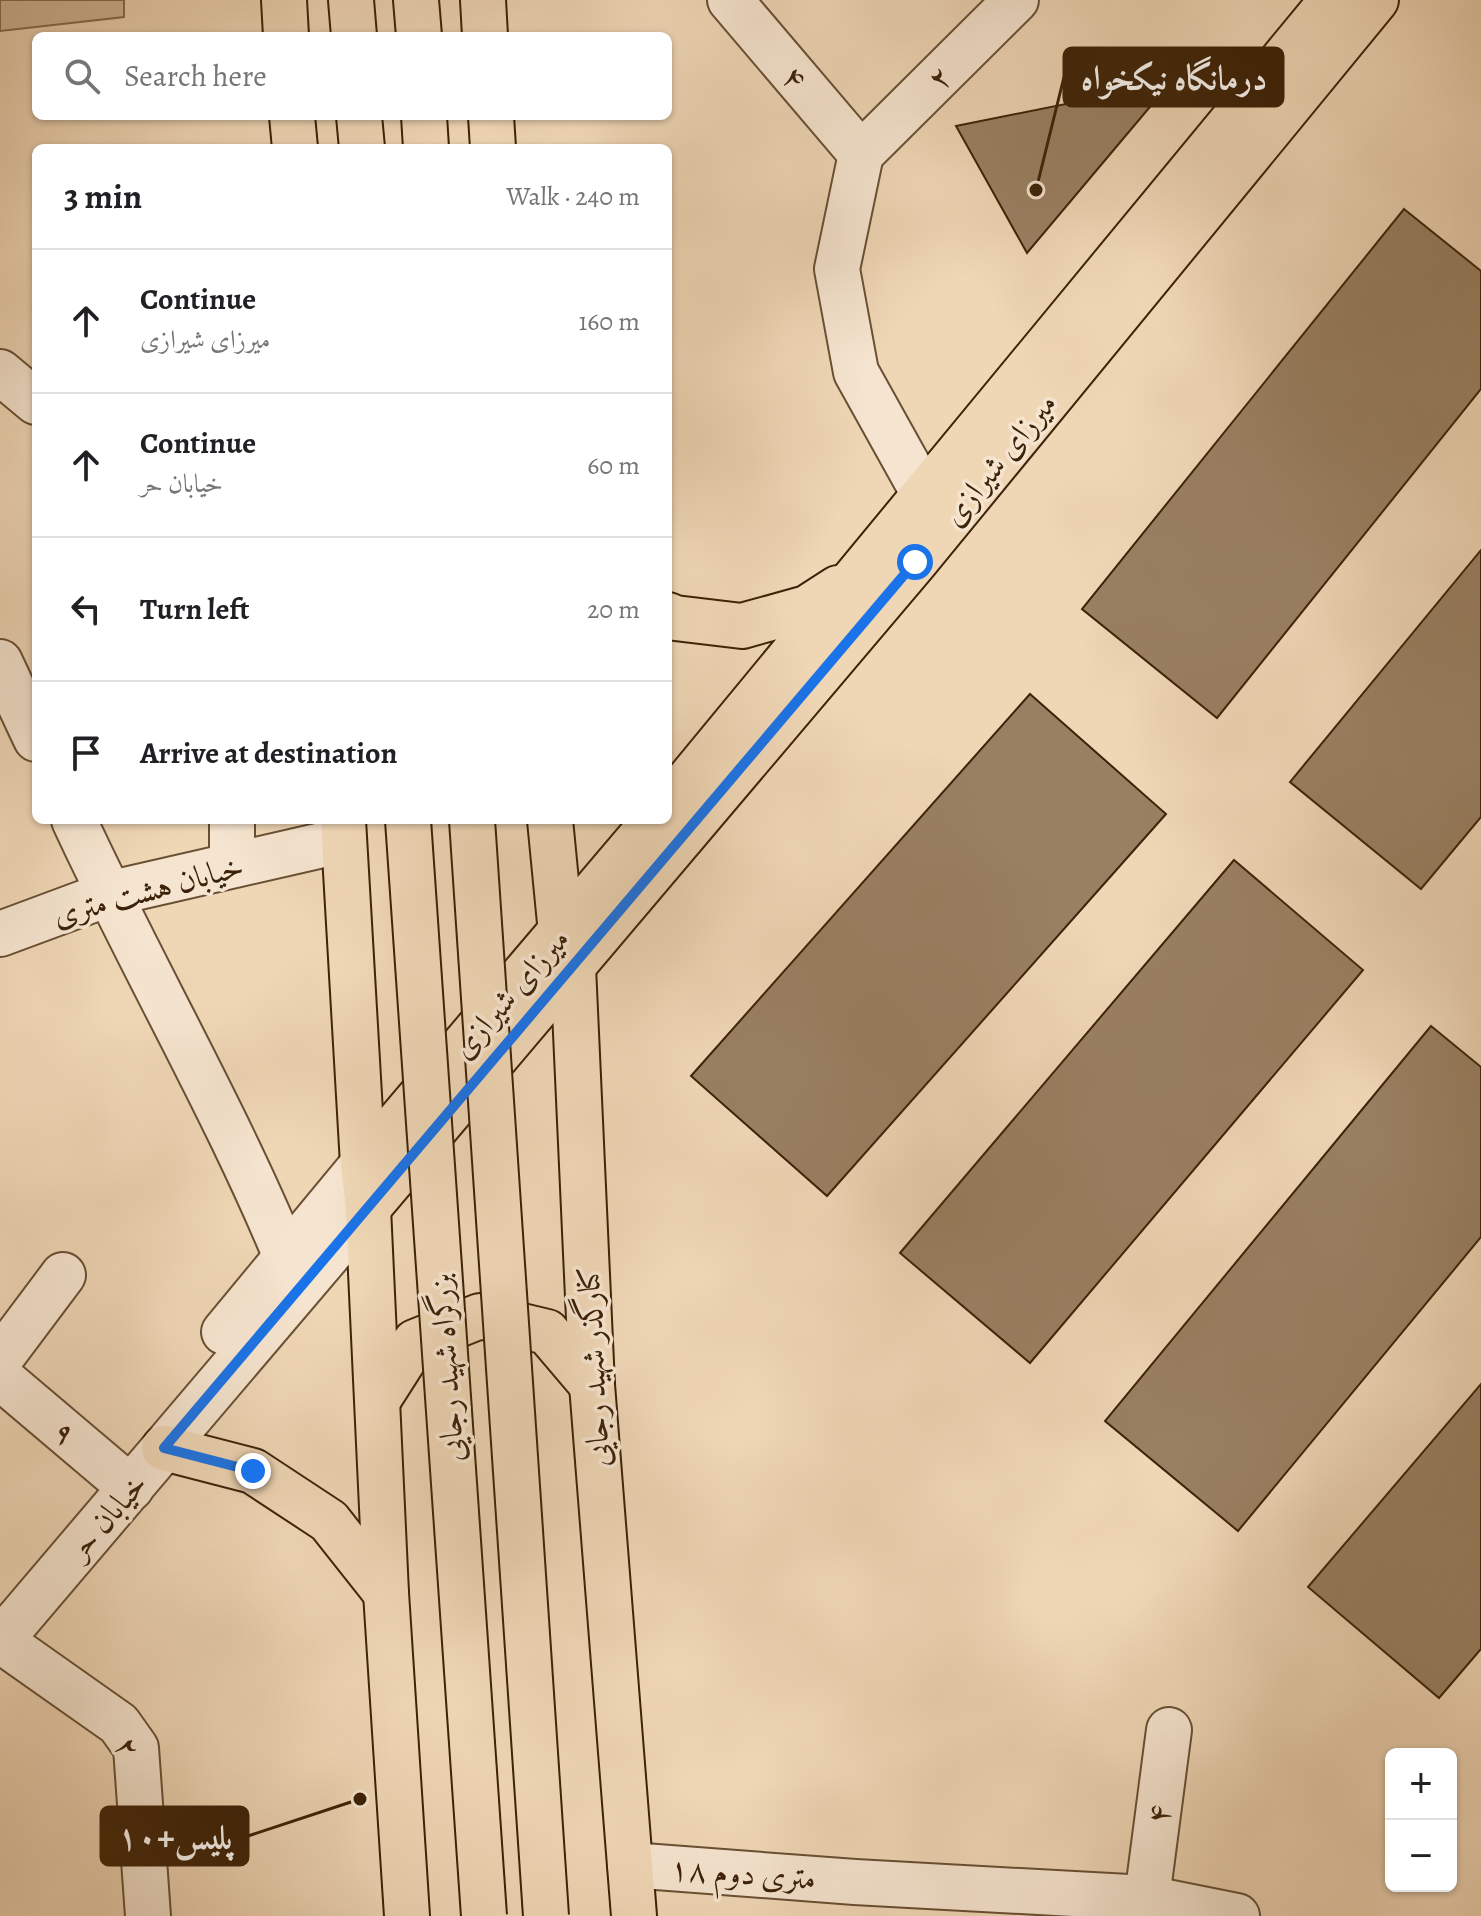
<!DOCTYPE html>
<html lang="en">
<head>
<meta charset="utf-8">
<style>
	:root { --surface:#fff; --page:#f6f6f6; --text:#202124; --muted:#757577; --line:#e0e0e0 }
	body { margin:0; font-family:Alegreya,Amiri,serif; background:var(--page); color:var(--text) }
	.controls { position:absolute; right:24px; bottom:24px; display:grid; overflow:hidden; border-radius:12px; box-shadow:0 2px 6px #0004 }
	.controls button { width:72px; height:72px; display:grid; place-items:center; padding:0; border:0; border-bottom:2px solid var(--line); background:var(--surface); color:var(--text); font:40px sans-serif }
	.stop { position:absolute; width:24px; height:24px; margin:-18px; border:6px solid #1a73e8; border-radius:50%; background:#fff }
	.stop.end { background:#1a73e8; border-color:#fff; box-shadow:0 2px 8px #0008 }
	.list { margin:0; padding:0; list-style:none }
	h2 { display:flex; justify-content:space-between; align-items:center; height:104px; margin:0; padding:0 32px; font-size:34px }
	h2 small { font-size:26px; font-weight:400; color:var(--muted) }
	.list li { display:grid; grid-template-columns:52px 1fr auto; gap:24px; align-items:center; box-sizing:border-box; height:144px; padding:0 32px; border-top:2px solid var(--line) }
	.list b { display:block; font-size:30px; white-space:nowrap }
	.list p { margin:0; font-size:26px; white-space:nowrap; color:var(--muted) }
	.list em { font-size:26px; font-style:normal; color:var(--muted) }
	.icon { flex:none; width:44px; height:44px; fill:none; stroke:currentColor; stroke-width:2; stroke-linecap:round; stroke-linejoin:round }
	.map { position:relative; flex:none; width:1481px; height:1916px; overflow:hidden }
	.search { position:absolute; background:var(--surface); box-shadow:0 2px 6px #0004; left:32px; top:32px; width:640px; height:88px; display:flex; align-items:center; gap:20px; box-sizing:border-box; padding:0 28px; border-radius:12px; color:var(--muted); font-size:30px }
	.panel { position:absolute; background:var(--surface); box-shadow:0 2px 6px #0004; left:32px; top:144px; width:640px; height:680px; border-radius:12px }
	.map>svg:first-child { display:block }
	.green { fill:#d1b798; stroke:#866c50; stroke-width:2 }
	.building { fill:#998062; stroke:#3c2208; stroke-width:2 }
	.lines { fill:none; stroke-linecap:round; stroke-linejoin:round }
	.minor-casing { stroke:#694f33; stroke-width:48 }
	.major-casing { stroke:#3c2208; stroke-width:48 }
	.highway-casing { stroke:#3c2208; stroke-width:48 }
	.minor { stroke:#f5e4cf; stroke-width:44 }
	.major { stroke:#efd6b5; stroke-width:44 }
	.highway { stroke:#efd6b5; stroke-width:44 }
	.highway-bridge-casing { stroke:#3c2208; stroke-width:48; stroke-linecap:butt }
	.highway-bridge { stroke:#efd6b5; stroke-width:44 }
	.route { stroke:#1a73e8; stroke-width:10 }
	.labels { text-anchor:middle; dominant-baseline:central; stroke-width:7; stroke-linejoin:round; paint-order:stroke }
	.street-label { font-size:32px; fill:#3c2208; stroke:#f5e4cf }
	.leader { fill:none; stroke:#3c2208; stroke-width:3 }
	.callout-dot { fill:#3c2208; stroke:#f5e4cf; stroke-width:3 }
	.callout { fill:#3c2208; stroke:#3c2208; stroke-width:3 }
	.callout-label { font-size:34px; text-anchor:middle; font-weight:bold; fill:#fff }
</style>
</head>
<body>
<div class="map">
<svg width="1481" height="1916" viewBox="0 0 1481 1916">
	<rect width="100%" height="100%" fill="#efd6b5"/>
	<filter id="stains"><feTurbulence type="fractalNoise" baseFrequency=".0025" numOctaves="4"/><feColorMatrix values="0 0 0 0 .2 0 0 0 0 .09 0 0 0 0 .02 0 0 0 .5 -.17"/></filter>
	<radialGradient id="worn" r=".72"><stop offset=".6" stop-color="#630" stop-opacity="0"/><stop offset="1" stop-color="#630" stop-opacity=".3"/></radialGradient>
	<polygon class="green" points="0,0 124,0 124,17 0,31"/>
	<g class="building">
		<polygon points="1170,83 1027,253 956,126"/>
		<polygon points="1404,209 1481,271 1481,389 1217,718 1082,609"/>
		<polygon points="1481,550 1481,817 1421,889 1290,782"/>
		<polygon points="1030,694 1166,814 827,1196 691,1076"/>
		<polygon points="1234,860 1363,970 1030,1363 900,1253"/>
		<polygon points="1431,1026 1481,1067 1481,1237 1238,1531 1105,1421"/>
		<polygon points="1481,1384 1481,1649 1439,1698 1308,1587"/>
	</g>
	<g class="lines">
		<defs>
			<g id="minor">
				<polyline points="730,0 861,154"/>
				<polyline points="861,154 837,269 856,372 925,496"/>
				<polyline points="861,154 1016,0"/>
				<polyline points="0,372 36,402"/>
				<polyline points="0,662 36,739"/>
				<path d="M74 820C145 974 232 1121 295 1279"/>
				<polyline points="232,865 232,820"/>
				<polyline points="0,934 108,894 344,840"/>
				<polyline points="224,1332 363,1164"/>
				<polyline points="0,1359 63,1275"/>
				<polyline points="0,1377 131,1488"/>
				<polyline points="0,1640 119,1724 136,1748 148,1916"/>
				<polyline points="0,1641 368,1208"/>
				<polyline points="630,1865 855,1882 1147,1898 1237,1916"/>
				<polyline points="1147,1898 1169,1730"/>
			</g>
			<g id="major">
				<polyline points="284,0 286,36"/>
				<polyline points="483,0 485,36"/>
				<polyline points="292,116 295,148"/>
				<polyline points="491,116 493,148"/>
				<polyline points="668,615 675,618 742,626 807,608 838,588"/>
				<polyline points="668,805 1332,0"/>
				<polyline points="343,820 363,1164 368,1208 386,1593 407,1916"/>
				<polyline points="550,820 561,933 573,967 592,1385 634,1916"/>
				<polyline points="363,1164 655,820"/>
				<polyline points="368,1208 915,562 1376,0"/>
				<polyline points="378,1400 415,1342 480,1316 547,1332 592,1385"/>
				<polyline points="164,1448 253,1471 329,1521 386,1593"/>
			</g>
			<g id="highway">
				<polyline points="351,0 354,36"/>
				<polyline points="416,0 419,36"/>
				<polyline points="359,116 362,148"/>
				<polyline points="424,116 426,148"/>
			</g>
		</defs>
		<use href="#minor" class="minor-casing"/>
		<use href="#major" class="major-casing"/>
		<use href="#highway" class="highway-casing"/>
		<use href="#minor" class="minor"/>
		<use href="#major" class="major"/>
		<use href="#highway" class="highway"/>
		<defs>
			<g id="highway-bridge">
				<polyline points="408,820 484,1916"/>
				<polyline points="472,820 546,1916"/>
			</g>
		</defs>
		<use href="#highway-bridge" class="highway-bridge-casing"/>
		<use href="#highway-bridge" class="highway-bridge"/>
	</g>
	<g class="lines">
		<polyline class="route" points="253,1471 164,1448 915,562"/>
	</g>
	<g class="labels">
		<g class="street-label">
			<text transform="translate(795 77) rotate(50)">۴</text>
			<text transform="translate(939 77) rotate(-45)">۲</text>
			<text transform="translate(999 459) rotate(-51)">میرزای شیرازی</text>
			<text transform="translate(148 890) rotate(-15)">خیابان هشت متری</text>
			<text transform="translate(510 993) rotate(-49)">میرزای شیرازی</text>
			<text transform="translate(593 1367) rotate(-93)">کنارگذر شهید رجایی</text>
			<text transform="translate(446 1368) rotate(-94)">بزرگراه شهید رجایی</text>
			<text transform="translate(65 1432) rotate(40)">۹</text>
			<text transform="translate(107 1516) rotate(-49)">خیابان حر</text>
			<text transform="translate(128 1747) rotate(69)">۲</text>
			<text transform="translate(1158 1814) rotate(-82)">۴</text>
			<text transform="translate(743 1873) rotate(4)">۱۸ متری دوم</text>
		</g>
	</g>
	<path class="leader" d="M1036 190L1064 77M360 1799L248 1836"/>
	<g class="callout-dot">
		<circle cx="1036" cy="190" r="8"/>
		<circle cx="360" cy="1799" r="8"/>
	</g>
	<g class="callout">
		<rect x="1064" y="48" width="219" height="58" rx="8"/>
		<rect x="101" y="1807" width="147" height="58" rx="8"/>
	</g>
	<g class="callout-label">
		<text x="1174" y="89">درمانگاه نیکخواه</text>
		<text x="175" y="1848">پلیس+١٠</text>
	</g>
	<rect width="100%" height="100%" filter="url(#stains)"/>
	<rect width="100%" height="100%" fill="url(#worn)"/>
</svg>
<div class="controls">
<button>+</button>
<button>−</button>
</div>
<div class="stop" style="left:915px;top:562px"></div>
<div class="stop end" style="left:253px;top:1471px"></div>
<div class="search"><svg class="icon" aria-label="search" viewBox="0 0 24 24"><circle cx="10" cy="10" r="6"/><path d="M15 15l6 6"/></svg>Search here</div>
<section class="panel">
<h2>3 min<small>Walk · 240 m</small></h2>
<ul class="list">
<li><svg class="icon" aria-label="ahead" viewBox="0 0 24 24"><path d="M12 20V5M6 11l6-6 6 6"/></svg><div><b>Continue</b><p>میرزای شیرازی</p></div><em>160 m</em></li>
<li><svg class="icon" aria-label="ahead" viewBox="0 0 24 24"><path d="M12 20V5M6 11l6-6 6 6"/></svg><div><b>Continue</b><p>خیابان حر</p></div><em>60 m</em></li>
<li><svg class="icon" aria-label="left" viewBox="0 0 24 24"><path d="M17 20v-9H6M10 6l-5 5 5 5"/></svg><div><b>Turn left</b></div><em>20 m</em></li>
<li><svg class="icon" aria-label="arrive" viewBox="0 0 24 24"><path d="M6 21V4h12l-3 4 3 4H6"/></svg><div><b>Arrive at destination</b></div></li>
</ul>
</section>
</div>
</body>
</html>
